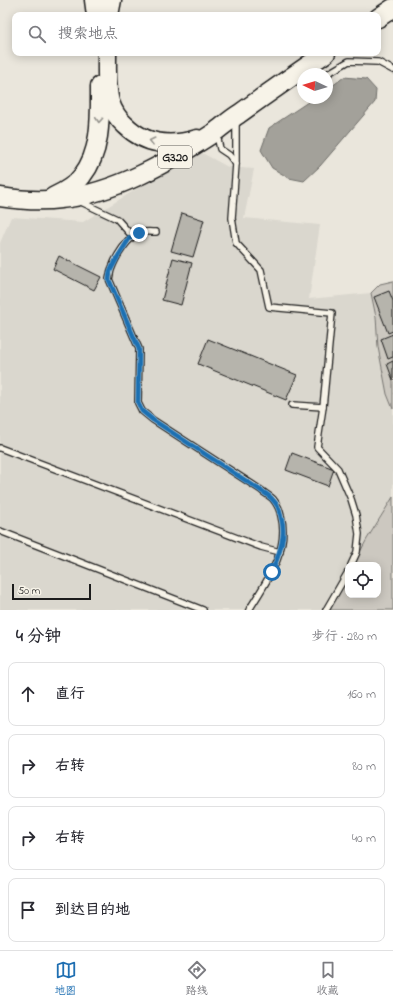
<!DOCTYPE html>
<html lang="zh">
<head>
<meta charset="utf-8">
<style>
	:root { --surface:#fff; --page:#f7f7f7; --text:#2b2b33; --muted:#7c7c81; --line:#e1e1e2; --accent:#1f6fb2 }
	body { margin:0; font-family:"Indie Flower","LXGW WenKai TC",sans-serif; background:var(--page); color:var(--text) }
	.controls { position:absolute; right:12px; bottom:12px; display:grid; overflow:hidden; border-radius:8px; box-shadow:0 2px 10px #0003 }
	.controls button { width:36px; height:36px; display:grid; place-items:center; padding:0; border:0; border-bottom:1px solid var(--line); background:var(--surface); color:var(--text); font:20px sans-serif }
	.compass { position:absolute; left:297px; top:68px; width:36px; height:36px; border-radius:50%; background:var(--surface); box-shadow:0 2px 10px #0003; rotate:274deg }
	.scale { position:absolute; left:12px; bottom:10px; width:79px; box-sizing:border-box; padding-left:4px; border:2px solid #1c1c1c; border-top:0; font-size:11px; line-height:14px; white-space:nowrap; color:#1c1c1c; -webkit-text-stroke:3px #f7f3e8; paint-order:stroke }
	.stop { position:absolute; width:12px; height:12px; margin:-9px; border:3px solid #1f6fb2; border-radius:50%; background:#fff }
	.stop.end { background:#1f6fb2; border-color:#fff; box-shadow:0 1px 4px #0008 }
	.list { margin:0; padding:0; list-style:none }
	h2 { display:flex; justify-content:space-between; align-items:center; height:52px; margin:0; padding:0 16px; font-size:17px }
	h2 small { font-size:13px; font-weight:400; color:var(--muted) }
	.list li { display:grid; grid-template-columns:26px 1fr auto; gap:12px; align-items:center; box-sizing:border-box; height:64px; margin:0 8px 8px; padding:0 8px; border:1px solid var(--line); border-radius:8px }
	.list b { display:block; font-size:15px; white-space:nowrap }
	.list em { font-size:13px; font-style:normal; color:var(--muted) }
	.icon { flex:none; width:22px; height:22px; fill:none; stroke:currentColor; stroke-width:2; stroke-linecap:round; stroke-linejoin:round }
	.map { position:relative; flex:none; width:393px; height:610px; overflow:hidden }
	.search { position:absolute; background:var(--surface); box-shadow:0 2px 10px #0003; left:12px; right:12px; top:12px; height:44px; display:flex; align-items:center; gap:10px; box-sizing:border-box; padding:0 14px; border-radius:8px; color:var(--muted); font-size:15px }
	.sheet { height:340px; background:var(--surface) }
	nav { display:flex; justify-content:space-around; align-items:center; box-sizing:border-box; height:56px; border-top:1px solid var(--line); background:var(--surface); font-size:11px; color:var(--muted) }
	nav a { display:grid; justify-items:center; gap:2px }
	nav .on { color:var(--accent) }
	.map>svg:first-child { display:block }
	.built { fill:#dad7ce }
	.green { fill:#ccc8c0; stroke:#74726e }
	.water { fill:#a3a19a; stroke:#6d6c68 }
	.building { fill:#b6b4ac; stroke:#1c1c1c }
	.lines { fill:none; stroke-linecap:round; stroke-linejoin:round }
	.service-casing { stroke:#1c1c1c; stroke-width:8 }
	.trunk-casing { stroke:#1c1c1c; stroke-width:21 }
	.service { stroke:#f7f3e8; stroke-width:5.5 }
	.trunk { stroke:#f7f3e8; stroke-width:18 }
	.oneway { stroke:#94928c }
	.route { stroke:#1f6fb2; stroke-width:5 }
	.labels { text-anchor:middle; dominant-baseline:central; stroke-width:3; stroke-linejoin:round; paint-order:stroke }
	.shield { fill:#f7f3e8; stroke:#5e5c59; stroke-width:1 }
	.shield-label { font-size:13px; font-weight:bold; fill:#1c1c1c }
</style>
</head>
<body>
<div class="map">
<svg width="393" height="610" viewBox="0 0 393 610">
	<rect width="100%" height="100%" fill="#eae6dc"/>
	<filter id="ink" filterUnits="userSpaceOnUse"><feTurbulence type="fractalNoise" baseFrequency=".025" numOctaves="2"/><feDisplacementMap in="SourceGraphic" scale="8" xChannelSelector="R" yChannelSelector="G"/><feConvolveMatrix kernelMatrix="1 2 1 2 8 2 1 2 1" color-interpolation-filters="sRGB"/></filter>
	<g filter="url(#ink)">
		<polygon class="built" points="202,153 228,167 254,169 244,218 320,225 309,299 371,293 376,317 378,347 387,394 393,409 393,497 367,539 353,565 348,565 348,575 328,610 0,610 0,243 11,217 83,222 169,169"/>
		<g class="green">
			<polygon points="393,281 393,409 387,394 378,347 376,317 371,293 380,284"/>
			<polygon points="393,497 393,610 328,610 348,575 348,595 378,595 378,565 353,565 367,539"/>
		</g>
		<polygon class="water" points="344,77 366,79 376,90 375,102 320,166 304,181 289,178 272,168 261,150 269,128 314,98 327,98 327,90"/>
		<g class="building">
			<polygon points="182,213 204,220 193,257 171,251"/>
			<polygon points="59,256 101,277 94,290 53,269"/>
			<polygon points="173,258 192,263 181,305 162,300"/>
			<polygon points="389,291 393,301 393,331 388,333 374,297"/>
			<polygon points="393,334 393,357 388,359 381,339"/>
			<polygon points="208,339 297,375 286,400 198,364"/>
			<polygon points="393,361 393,380 387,364"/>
			<polygon points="292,453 334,469 328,486 286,470"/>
		</g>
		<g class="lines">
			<defs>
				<g id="service">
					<polyline points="327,74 349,61 378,62 393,70"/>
					<polyline points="236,120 236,164 232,218 236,243 261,270 269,307 332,313 323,407 317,447 338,469 351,499 356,515 359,534 357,552 351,565"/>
					<polyline points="217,135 220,149 229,155 236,164"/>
					<polyline points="79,201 117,219 133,237"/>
					<path d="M156 232C151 232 145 231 140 233 128 236 115 258 111 270 110 273 110 276 109 279L139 349 138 403 142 411 153 420 261 490C264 493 270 496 273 499 277 504 280 510 281 516 290 550 266 582 249 610"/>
					<polyline points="292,405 323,407"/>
					<polyline points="0,448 261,547 280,552"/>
					<polyline points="0,531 203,610"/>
					<polyline points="326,610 348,572"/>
				</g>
				<g id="trunk">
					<polyline points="94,0 96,15"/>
					<polyline points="109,15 112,0"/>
					<polyline points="378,18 393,8"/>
					<path d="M107 53C107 69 106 87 110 102 113 111 118 119 125 125 145 145 171 147 197 139"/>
					<path d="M0 197C20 200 40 202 60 199 114 194 171 161 215 132 223 126 231 119 239 114 268 93 297 73 326 53"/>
					<path d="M53 197C64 192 75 186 82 176 102 151 100 115 100 86"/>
				</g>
			</defs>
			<use href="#service" class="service-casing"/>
			<use href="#trunk" class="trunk-casing"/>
			<use href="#service" class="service"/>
			<use href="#trunk" class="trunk"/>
		</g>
		<defs><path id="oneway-chevron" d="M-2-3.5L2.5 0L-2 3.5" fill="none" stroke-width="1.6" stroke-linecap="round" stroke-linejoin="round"/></defs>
		<g class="oneway">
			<use href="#oneway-chevron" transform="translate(99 120) rotate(94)"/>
			<use href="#oneway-chevron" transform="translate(152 141) rotate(-166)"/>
		</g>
	</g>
	<g class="lines" filter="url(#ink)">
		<path class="route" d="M139 233 129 239 117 258 110 271 109 280 139 349 138 403 142 411 153 420 260 490C265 493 270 496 273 500 277 504 280 511 281 517 287 536 279 554 272 572"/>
	</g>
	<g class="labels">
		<rect class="shield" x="158" y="146" width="34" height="22" rx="3"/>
		<g class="shield-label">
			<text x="175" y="157">G320</text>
		</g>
	</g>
</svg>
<div class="controls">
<button><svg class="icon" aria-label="locate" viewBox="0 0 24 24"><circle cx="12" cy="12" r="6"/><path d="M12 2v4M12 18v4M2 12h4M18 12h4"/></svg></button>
</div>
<svg class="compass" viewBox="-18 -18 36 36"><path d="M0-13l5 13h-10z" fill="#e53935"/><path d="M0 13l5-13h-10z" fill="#7c7c81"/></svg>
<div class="scale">50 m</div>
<div class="stop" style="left:272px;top:572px"></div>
<div class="stop end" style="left:139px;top:233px"></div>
<div class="search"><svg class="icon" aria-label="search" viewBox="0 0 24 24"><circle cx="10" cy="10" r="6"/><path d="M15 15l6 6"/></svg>搜索地点</div>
</div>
<section class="sheet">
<h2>4 分钟<small>步行 · 280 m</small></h2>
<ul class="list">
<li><svg class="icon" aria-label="ahead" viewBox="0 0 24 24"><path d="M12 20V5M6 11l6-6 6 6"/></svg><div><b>直行</b></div><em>160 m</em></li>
<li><svg class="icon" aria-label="right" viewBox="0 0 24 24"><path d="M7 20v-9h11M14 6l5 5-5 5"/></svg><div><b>右转</b></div><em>80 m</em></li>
<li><svg class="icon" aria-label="right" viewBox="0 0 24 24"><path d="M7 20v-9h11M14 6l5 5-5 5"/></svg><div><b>右转</b></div><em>40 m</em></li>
<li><svg class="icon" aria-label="arrive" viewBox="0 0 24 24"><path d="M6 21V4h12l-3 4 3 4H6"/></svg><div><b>到达目的地</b></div></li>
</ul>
</section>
<nav>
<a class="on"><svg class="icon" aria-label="map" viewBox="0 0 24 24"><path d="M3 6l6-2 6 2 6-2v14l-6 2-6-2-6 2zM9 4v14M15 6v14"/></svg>地图</a>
<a><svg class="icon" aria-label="directions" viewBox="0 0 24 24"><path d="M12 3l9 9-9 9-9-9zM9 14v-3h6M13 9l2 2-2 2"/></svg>路线</a>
<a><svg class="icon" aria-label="saved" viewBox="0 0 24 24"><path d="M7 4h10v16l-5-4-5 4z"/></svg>收藏</a>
</nav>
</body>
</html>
